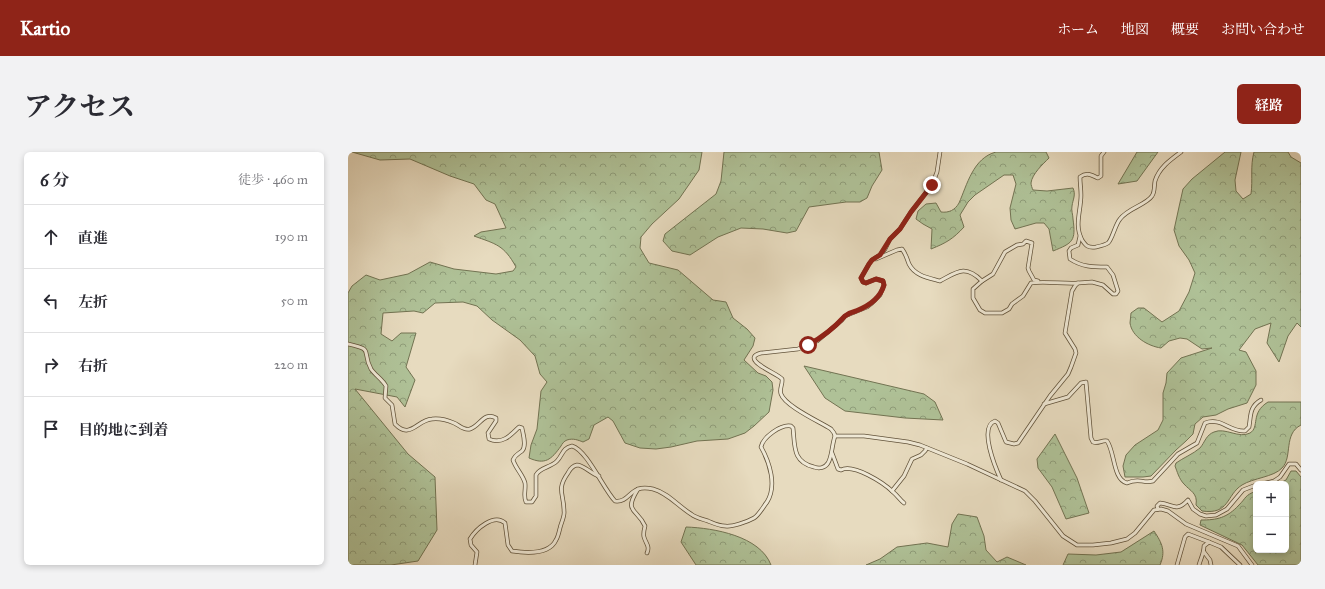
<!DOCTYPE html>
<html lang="ja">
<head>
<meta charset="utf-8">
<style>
	:root { --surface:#fff; --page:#f2f2f3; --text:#2b2b33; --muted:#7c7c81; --line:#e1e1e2; --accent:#8f2418 }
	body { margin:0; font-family:"IM FELL Great Primer","Noto Serif JP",serif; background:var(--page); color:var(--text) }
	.controls { position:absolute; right:12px; bottom:12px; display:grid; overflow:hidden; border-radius:6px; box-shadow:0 2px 6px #0003 }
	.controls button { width:36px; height:36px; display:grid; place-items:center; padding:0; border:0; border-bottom:1px solid var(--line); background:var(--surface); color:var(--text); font:20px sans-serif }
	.stop { position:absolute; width:12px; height:12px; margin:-9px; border:3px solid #8f2418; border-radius:50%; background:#fff }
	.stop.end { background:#8f2418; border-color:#fff; box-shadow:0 1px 4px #0008 }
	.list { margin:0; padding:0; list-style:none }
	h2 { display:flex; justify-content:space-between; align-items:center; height:52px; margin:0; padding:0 16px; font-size:17px }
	h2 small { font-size:13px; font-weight:400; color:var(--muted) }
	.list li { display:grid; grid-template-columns:26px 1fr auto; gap:12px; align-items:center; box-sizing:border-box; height:64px; padding:0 16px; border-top:1px solid var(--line) }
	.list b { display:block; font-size:15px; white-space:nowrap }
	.list em { font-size:13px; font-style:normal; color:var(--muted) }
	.icon { flex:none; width:22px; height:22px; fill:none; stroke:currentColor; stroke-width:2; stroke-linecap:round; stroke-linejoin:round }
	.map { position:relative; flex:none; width:953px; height:413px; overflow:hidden; border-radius:6px }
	header { display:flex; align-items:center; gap:24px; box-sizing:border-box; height:56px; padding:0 20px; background:var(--accent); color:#fff }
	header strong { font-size:19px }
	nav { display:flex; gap:22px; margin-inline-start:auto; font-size:14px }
	.intro { display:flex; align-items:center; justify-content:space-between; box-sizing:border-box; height:96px; padding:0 24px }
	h1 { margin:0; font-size:28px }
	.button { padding:10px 18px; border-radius:6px; background:var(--accent); color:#fff; font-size:14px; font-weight:700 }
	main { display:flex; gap:24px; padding:0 24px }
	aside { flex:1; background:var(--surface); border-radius:6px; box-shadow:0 2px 6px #0003 }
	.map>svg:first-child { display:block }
	.forest { fill:url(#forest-crowns); stroke:#727352 }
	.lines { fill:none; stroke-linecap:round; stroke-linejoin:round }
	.street-casing { stroke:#61523a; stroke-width:4.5 }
	.street { stroke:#efe8d5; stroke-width:3 }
	.route { stroke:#8f2418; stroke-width:5 }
</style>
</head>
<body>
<header>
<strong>Kartio</strong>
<nav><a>ホーム</a><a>地図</a><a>概要</a><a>お問い合わせ</a></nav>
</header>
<div class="intro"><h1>アクセス</h1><a class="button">経路</a></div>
<main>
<aside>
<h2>6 分<small>徒歩 · 460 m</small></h2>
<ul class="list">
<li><svg class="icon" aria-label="ahead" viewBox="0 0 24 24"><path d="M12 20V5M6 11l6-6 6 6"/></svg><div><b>直進</b></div><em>190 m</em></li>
<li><svg class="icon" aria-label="left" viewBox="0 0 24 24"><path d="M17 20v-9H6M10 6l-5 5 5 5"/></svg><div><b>左折</b></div><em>50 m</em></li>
<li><svg class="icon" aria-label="right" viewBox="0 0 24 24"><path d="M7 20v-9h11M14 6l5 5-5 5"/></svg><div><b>右折</b></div><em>220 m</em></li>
<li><svg class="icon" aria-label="arrive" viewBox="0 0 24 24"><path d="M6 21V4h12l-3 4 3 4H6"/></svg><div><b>目的地に到着</b></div></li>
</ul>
</aside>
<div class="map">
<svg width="953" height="413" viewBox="0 0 953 413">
	<defs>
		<pattern id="forest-crowns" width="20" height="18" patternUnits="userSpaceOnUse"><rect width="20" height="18" fill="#afc197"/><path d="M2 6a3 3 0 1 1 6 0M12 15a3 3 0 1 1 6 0" fill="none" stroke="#8f9d7a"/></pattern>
	</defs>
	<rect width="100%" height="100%" fill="#e7dbbf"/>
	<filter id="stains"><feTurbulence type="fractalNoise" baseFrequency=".005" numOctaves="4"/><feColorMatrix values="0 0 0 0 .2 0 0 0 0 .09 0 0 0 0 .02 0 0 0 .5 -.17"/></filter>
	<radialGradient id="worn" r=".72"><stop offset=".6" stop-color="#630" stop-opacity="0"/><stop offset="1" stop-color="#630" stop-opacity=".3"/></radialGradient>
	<g class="forest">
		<path d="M4 0H354L351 18 331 47 304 72 293 85 292 96 301 111 330 118 365 148 378 150 385 166 399 177 407 186 405 194 396 208 410 221 418 224 424 230 425 238 421 260 406 274 397 281 380 287 349 289 323 295 308 297 292 296 277 291 265 269 260 265 246 273 241 287 235 290C230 288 225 286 219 288 216 289 214 292 213 294 203 308 197 313 181 306L183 293 189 277 193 239 199 230 192 222 187 204 172 188 144 168 129 154 115 150 87 151 75 161 66 159 35 161 33 182 44 189 53 181H68L58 215 67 228 57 255 49 245 7 237 60 302 87 325 89 378 70 409 43 413H0V141L4 134 18 123 32 128 60 122 82 110 106 117 148 122 165 119 168 115C156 93 148 92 126 84L133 80 158 76 147 52 138 48 126 32 102 24 62 7 32 8Z"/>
		<polygon points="376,0 531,0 534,18 524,34 519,46 512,50 498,50 461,55 448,79 439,81 415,77 393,76 370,85 342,103 324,99 315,89 317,82 368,42 373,29"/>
		<path d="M648 0H698L701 6C695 12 684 22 683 31 683 33 684 36 685 38L699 39 725 36C728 43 725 47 724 54 723 58 725 63 725 67 728 89 725 91 705 99L701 77 696 71H688L667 77 663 68 662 56 668 32 665 23H656L627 43 620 50 612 63 616 75C605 87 598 91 583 97L584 77 575 72 568 67 570 59 578 52 588 51 593 60C601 61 607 58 611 51 619 33 625 6 648 0Z"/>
		<polygon points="789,0 810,0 789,29 770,32"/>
		<path d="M877 0H893L887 28 888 39 895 47 903 42C905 28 902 14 906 0H940L943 5 953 11V175L949 171 940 184 931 210 919 191 923 171 907 177 891 198 898 200 908 219V233L899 251 880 257 868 263 855 265 847 272 845 282 838 289 828 298 803 324 795 325H777L775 314 778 303 787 293 810 278 815 268V241L818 231 819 221 833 206 864 196 854 197 839 187 832 186 821 189 813 196C800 194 784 185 782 171 782 168 783 164 783 161L790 156H796L814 170 831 159 841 140 847 121 841 108 831 94 826 78 831 55 835 37 844 27Z"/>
		<polygon points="456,214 576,242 587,250 595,268 557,266 497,259 477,246"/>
		<path d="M920 250H953V273C935 282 945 305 934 316 926 325 905 326 894 333 878 343 882 363 854 359L848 353C850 341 842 339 836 332 831 327 829 319 827 314L828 311C835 306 845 302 852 296 857 290 858 283 866 280 877 275 891 287 902 281 912 275 902 261 920 250Z"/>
		<polygon points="707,282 729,326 741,361 718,367 704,335 690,316 689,307"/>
		<path d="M943 319H948L953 325V413H910L894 393 852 373 853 368C869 368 879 366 891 353 899 345 896 344 908 339V398H938V332H930L938 328Z"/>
		<polygon points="610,362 629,365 636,384 638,398 649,410 659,405 678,413 518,413 532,407 549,395 579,391 600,395 604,372"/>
		<path d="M338 375C366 376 412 384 423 413H348L333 390Z"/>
		<path d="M806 379C814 391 818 399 812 413H715L720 402 748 403 773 400Z"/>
	</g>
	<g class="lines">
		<defs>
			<g id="street">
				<path d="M756 0 753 4V24L750 26C743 23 739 20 732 25 732 31 733 37 733 43 733 59 726 73 734 88 738 94 740 96 748 95 752 94 757 93 760 91 764 88 767 73 772 67 780 56 798 53 804 44 807 40 806 34 807 29 811 16 822 8 833 0"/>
				<path d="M528 107 549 98 554 97C558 102 559 107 561 112 567 124 581 126 592 129 609 120 617 112 634 129L625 137V146L632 158 637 161H654L661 157 664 152 675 144 683 131C697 129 715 132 730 131"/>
				<polyline points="634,129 645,122 657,100 669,93 675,92 678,89 684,91 680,116 681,119 686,128 690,129"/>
				<path d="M0 192C27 198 13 198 23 217 27 223 34 227 38 234L37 246 44 253 47 272C62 288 69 268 84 267 92 266 99 268 106 271 111 273 116 279 122 277 132 274 136 259 148 266V269L140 281 141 287C154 293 163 283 171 275L174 276C175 282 179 294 174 299 170 302 167 303 165 308 168 317 175 323 177 331 178 338 175 344 178 350H184L188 344V323C192 315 202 316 209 309 215 303 214 296 224 294 239 298 256 338 267 349 283 351 281 331 305 337 320 341 330 354 343 362 348 366 354 367 360 369 365 371 371 374 377 374 384 375 399 370 406 366 411 363 415 355 419 350 429 334 422 311 413 295 415 285 433 272 443 274L445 276C447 293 444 310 466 315 471 317 477 316 480 311 484 305 484 292 487 284L486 281 483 277C472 270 437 254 433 242 431 237 435 232 434 227 431 222 390 207 413 201L450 197 469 189 494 168 497 164 519 155 524 151 532 143 536 133 535 129 528 127 518 131 515 130 513 126 521 112 524 108 532 103 537 97 542 87 552 77 563 60 584 33 589 20 592 0"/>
				<path d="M696 252 720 245 733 231 738 230 743 286 745 290C750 292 754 288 759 289 767 300 765 328 779 331 792 325 794 332 805 329L830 302 849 291 857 271C874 265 881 280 897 279L901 275C903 264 901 255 913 248"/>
				<polyline points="487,284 516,284 560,290 572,293 619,312 677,339 687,349 715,384 729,393 745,393 763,391 779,387 787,381 806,358 813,357 820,359 838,372 890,394 904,413"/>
				<path d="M484 301 490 317 493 318C505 311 536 331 545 340 549 343 552 348 556 351"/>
				<path d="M653 328C648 317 630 275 647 269L650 271 658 290 666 292 670 291 702 244 720 222 723 215 728 201 727 197 717 181 724 139 727 134 730 131 744 130 755 133 765 142H768L770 139 765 123 759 115C745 115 734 115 722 107L721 99 723 96 730 93 732 84"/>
				<polyline points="914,332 926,329 932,325 941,312 948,312 953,318"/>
				<path d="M290 337C275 361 289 356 297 374 296 378 295 382 296 385 298 392 302 394 299 401"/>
				<polyline points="544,339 556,324 564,307 573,303 577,299 579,296"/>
				<path d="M810 357 809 354 812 351C825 352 828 361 840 348L845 357 852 362 858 364 868 363 879 357 895 338 908 333"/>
				<polyline points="856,400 862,408 863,413"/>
				<path d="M127 413 129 400 123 393 122 387C128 377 146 361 157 371L160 393 164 399C177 401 201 403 208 388 210 385 211 380 212 376 213 371 217 364 216 359 216 341 208 338 220 321 222 317 224 314 229 313 236 313 243 322 251 324"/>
				<polyline points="829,413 837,385 840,382 861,390"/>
				<path d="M851 413C853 406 856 401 856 394L861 390 873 395 892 413"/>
			</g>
		</defs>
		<use href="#street" class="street-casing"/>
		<use href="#street" class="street"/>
	</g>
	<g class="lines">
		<path class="route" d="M460 193C475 185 486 176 497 164 500 162 504 160 508 159 521 154 532 147 536 133L535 129 528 127 518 131 515 130 513 126 521 112 524 108 532 103 542 87 552 77 563 60 584 33"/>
	</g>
	<rect width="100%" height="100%" filter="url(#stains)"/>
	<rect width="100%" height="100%" fill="url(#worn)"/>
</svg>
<div class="controls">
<button>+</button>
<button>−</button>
</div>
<div class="stop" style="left:460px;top:193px"></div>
<div class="stop end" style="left:584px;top:33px"></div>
</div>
</main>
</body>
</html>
